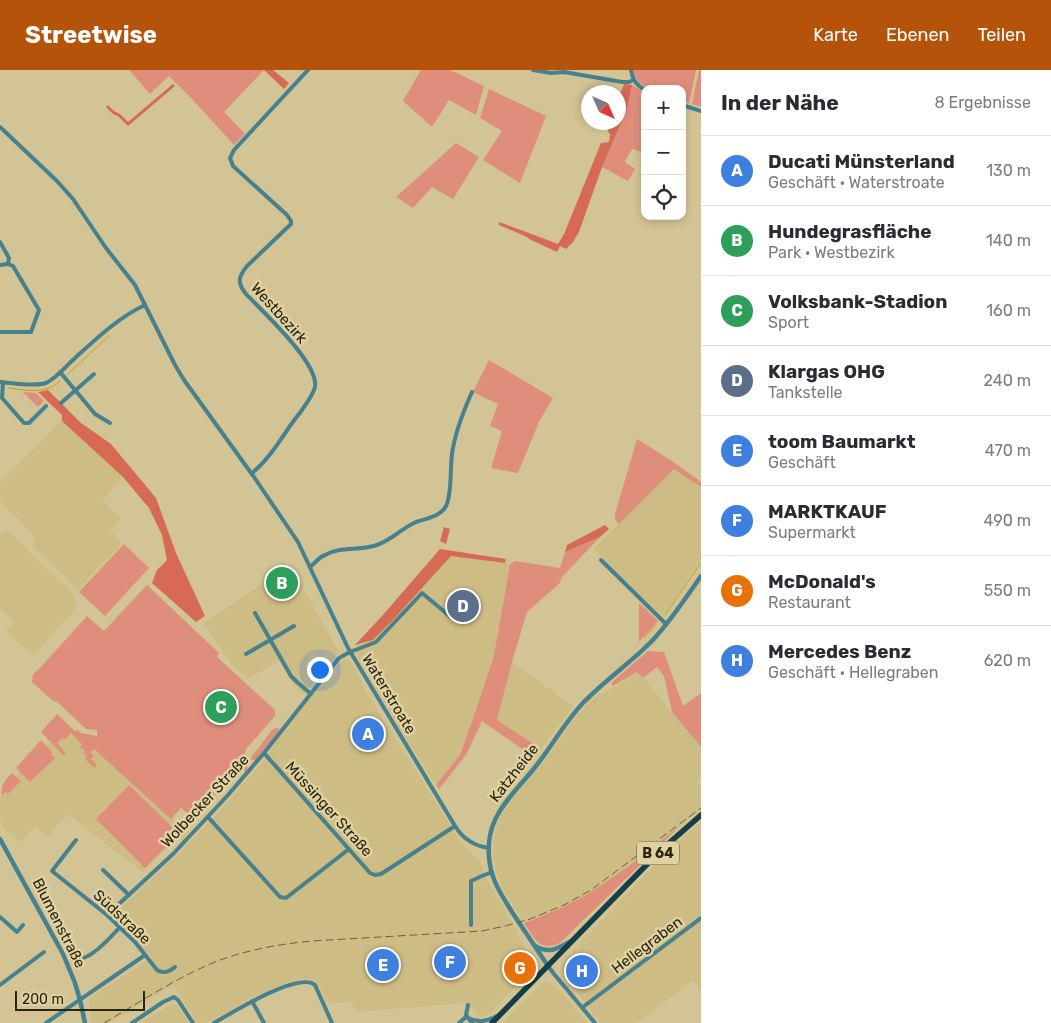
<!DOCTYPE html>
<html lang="de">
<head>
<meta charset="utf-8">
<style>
	:root { --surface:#fff; --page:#f2f2f3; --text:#2b2b33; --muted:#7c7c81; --line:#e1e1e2; --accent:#b45309 }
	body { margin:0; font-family:Rubik,sans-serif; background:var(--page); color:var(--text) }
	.controls { position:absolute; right:15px; top:15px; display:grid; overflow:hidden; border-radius:10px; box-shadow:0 2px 8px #0003 }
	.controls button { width:45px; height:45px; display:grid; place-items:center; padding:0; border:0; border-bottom:1px solid var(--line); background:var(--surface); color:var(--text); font:25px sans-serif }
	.compass { position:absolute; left:581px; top:15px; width:45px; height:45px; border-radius:50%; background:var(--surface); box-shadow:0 2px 8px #0003; rotate:135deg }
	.scale { position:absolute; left:15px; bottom:12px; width:130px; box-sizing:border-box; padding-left:5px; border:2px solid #2b2513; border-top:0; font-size:14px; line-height:18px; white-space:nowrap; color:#2b2513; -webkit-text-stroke:4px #e0d1a1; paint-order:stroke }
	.you { position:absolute; left:319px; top:599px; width:18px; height:18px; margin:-12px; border:4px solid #fff; border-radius:50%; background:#1a73e8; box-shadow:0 0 0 8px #1a73e833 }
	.badge { display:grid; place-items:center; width:32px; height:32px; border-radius:50%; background:var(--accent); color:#fff; font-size:16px; font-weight:700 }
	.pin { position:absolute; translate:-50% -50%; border:2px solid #fff; box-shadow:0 1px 5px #0006 }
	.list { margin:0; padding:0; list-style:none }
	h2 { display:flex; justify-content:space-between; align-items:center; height:65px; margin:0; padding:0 20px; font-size:21px }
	h2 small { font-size:16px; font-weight:400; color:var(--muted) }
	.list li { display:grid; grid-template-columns:32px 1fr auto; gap:15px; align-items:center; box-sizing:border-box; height:70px; padding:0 20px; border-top:1px solid var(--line) }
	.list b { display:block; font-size:19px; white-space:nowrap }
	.list p { margin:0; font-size:16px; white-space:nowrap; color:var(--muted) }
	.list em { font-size:16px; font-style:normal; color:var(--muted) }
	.icon { flex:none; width:28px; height:28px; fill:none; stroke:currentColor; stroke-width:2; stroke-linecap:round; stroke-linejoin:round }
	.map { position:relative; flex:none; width:701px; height:953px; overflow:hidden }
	header { display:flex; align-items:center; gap:30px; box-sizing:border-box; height:70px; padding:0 25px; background:var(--accent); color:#fff }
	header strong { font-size:24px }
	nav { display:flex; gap:28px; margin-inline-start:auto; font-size:18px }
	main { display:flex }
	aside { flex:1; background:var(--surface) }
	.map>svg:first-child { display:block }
	.built { fill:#cebc85 }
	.green { fill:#df8e7c }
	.forest { fill:#d66a54 }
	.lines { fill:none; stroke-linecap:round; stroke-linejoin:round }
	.stream { stroke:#c4a21c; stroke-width:1 }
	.minor { stroke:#46818d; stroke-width:4 }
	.tertiary { stroke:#46818d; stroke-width:4.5 }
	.primary { stroke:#143f47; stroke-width:5.5 }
	.rail { stroke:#695f43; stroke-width:1; stroke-dasharray:8 4; stroke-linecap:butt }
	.labels { text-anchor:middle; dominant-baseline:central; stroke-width:5; stroke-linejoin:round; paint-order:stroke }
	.shield { fill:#e0d1a1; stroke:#61593e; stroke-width:1 }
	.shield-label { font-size:14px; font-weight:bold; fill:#2b2513 }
	.street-label { font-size:15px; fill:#2b2513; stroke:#e0d1a1 }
</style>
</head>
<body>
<header>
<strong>Streetwise</strong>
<nav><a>Karte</a><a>Ebenen</a><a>Teilen</a></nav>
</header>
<main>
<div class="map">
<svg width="701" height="953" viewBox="0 0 701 953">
	<rect width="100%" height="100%" fill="#d3c495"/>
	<g class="built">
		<polygon points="62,351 123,407 102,430 121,448 110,460 122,473 78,519 32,476 35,472 34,465 12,442 0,432 0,411"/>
		<polygon points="674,398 701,417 701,491 663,546 636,521 594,479"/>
		<polygon points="5,459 71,521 77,534 73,542 33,586 6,561 14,552 2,540 0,542 0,464"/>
		<polygon points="451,485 510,494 494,586 475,643 460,685 436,715 407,670 375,617 359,589 355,575 373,570 392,551"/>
		<polygon points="294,502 339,582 305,625 295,617 279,591 248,609 231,593 203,553 219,543 258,517"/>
		<polygon points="345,589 350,590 368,625 457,766 466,778 479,789 486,808 512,852 519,867 534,893 534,897 491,942 484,946 481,947 472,938 463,933 355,942 352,931 328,934 318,913 313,909 304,909 290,912 265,922 250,929 207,953 197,953 173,915 109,953 92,953 89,928 152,888 113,846 180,782 216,745 264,690 288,654 340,592"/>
		<polygon points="512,592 573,636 541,679 497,650"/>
		<polygon points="638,602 701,677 701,707 697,712 701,718 701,740 601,816 572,833 543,846 524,853 502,818 496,802 493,781 495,763 501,745 513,728 543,693 566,660 582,640 599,623 603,624"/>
		<polygon points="67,654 75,661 77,660 81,663 93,665 92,676 189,763 182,770 178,767 143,802 67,744 48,767 36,756 19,772 2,756 0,748 0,729 15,706"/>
		<polygon points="701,753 701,921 693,910 636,953 600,953 561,899 563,892 667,782 687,763"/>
		<polygon points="548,912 553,915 562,923 588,953 503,953 541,914"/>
		<polygon points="173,934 177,935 188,953 140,953"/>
	</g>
	<g class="green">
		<polygon points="129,0 264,0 224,42 245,64 234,75 192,29 169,6 150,24"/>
		<polygon points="421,0 450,0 484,16 476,45 449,30 432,57 403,31"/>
		<path d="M633 0H696L689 33 682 31V19C661 19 640 25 633 0Z"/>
		<polygon points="699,0 701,0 701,37 692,34"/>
		<polygon points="632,15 645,23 645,83 632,79 625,92 635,99 628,111 602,97 627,39"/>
		<polygon points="489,19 546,46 520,113 483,90 502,61 480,48"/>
		<polygon points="456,73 479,87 453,129 432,117 413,138 396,127"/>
		<polygon points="489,290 553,328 539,352 518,403 491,398 502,361 490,356 498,334 473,322"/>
		<polygon points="23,322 36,323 44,331 38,337"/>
		<polygon points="637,369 675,393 701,412 701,417 674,399 619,454 615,449 615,444"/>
		<polygon points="600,467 562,507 559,514 527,542 512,592 497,650 541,679 535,688 482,651 466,685 439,719 436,715 460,685 475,643 494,586 510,494 515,491 560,498 565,482"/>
		<polygon points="124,474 149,498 105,546 79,522"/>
		<path d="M147 515 219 583 217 587 275 640V646L247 678 243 687C247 691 250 697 246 702L236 694 230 701 233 704 204 737 198 732 192 738 196 742 192 747 181 738 171 749 94 679 90 682 94 686 91 689 97 695 94 698 85 689 87 687 83 683 85 681 80 677 82 674 71 663 65 670 62 668 57 673 66 684 64 686 41 662 57 644 75 661 77 660 81 663 97 666V660L86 659 56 631 54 632 32 612 33 604 39 599 87 546 104 561Z"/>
		<polygon points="639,533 658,551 639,572"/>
		<polygon points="648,581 664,582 683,636 701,623 701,677 672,642 664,606 657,597 643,608 637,602 613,616 611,613"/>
		<polygon points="276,658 279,658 278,662 256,690 251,690 252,686 273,659"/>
		<polygon points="41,670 52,682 51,684 55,688 30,712 16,698"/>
		<path d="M12 703 21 711 8 724 5 722 2 726C0 714 5 711 12 703Z"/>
		<polygon points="129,715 179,764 145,798 96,749"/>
		<path d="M680 756 560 873C539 882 535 869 524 853 551 843 577 832 600 816 628 798 654 776 680 756Z"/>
	</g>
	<g class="forest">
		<polygon points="264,0 273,0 289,13 284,19"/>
		<polygon points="173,14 175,16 128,56 118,46 113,44 106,37 108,35 114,41 120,44 128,52"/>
		<polygon points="624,14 632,15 627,39 602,97 579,162 573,172 566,179 560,176 557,182 529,169 527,167 499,155 499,152 558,174 564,164 601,73 609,72 610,65 607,58 609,53 618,52 619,27"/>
		<polygon points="48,320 81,353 111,374 156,428 176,483 205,546 196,552 152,513 157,500 167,490 162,465 149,438 123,407 62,351 62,345 38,322"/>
		<polygon points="605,455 609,459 600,467 565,482 567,475"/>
		<polygon points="444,457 450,459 446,474 440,471"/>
		<polygon points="440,479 506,489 505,493 451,486 392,551 373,570 355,575 382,546"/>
	</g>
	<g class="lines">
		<g class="stream">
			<polyline points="68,304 109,266"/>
			<path d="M8 318C25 320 46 325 60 311"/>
			<polyline points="665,545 701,493"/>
			<polyline points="644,568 656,555"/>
		</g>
		<g class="minor">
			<polyline points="533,0 551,3 564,2 622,12 629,12 633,10"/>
			<path d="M631 0C633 10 636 15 645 20"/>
			<polyline points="682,35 701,41"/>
			<path d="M0 57 57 111 73 129 106 178 135 215 175 295 184 310 254 407 298 472 348 578 455 756C463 769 474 776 489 778"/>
			<polyline points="0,172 9,188 8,194"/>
			<polyline points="0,195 8,194 13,196 39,240 31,262 0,262"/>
			<polyline points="60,302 95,344 110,353"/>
			<path d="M0 312C13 313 34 317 46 313 57 308 66 296 75 288 96 269 119 247 145 235"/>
			<polyline points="3,312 2,328 24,353 29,353 46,336"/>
			<polyline points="61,333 94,304"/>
			<path d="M252 403C267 391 279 372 290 356 297 346 312 329 315 317 319 293 262 241 246 224 237 213 238 207 247 196L291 154V151L287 145 233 96 230 88 234 80 308 0"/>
			<polyline points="601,490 666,554"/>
			<path d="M310 497C315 493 319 487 325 485 340 476 360 481 377 475 392 470 402 458 416 452 427 448 440 447 446 436 452 425 450 398 452 384 455 362 463 342 472 322"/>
			<polyline points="255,543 291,606 297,612 311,624"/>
			<polyline points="246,584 294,556"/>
			<polyline points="264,683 370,803 375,805 381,804 455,756"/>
			<polyline points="208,747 280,827 286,828 349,779"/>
			<path d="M76 770 52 801 107 845 135 872 157 900C164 904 169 902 175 897"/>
			<polyline points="103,800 129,825"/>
			<path d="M42 827 79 885 83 888C94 885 112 866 120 857"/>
			<polyline points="107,845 173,784 228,725 264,683 339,588 350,582 376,572 422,523 452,548"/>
			<polyline points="0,847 17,862 23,855"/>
			<polyline points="471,855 471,811 482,806 492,802"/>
			<polyline points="548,896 554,904 595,953"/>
			<polyline points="0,915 44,882"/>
			<polyline points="252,931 264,953"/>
			<polyline points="468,935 466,945 472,953"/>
			<polyline points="583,937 701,848"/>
			<path d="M466 947C477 953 486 952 497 946"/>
			<polyline points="46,953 145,885"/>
			<polyline points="132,953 163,932 174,927 178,930 193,953"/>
			<path d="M214 953C231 943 299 901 315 915L332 953"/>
			<polyline points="459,953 466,947"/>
		</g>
		<g class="tertiary">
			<polyline points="0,769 63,884 75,913 80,930 85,953"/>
			<path d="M535 876C549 884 557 879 569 872"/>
			<path d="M548 896C536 878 524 860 512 842 503 827 493 813 490 795 482 748 510 729 536 696 552 676 565 652 583 633 604 611 629 594 651 572 670 552 685 529 701 506"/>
		</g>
		<polyline class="primary" points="492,953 660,781 701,745"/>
		<path class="rail" d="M104 953C140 932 176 908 215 892 246 880 279 874 312 871L482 861 505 856 530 849 564 835 591 820 701 738"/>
	</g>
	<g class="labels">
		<rect class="shield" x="637" y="771.5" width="42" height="23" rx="4"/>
		<g class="shield-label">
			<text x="658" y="783">B 64</text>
		</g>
		<g class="street-label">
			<text transform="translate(279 243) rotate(48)">Westbezirk</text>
			<text transform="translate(389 624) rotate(59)">Waterstroate</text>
			<text transform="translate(514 703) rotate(-52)">Katzheide</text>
			<text transform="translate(205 731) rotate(-47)">Wolbecker Straße</text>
			<text transform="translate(329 739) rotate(48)">Müssinger Straße</text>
			<text transform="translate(122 847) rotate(43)">Südstraße</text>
			<text transform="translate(59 853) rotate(63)">Blumenstraße</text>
			<text transform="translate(647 875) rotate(-37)">Hellegraben</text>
		</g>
	</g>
</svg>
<div class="controls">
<button>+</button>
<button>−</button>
<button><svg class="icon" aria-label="locate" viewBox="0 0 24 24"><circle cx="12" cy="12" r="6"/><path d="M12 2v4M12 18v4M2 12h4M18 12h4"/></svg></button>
</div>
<svg class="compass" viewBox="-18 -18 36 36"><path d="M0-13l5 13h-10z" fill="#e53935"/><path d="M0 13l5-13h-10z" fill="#7c7c81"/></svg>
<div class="scale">200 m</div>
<div class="you"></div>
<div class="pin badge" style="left:368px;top:664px;background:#3f7fe0">A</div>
<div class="pin badge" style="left:282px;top:513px;background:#2e9e5b">B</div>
<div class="pin badge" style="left:221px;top:637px;background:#2e9e5b">C</div>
<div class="pin badge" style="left:463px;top:536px;background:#5c6f8a">D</div>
<div class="pin badge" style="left:383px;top:895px;background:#3f7fe0">E</div>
<div class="pin badge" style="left:450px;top:892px;background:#3f7fe0">F</div>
<div class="pin badge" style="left:520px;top:898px;background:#e8710a">G</div>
<div class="pin badge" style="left:582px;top:901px;background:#3f7fe0">H</div>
</div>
<aside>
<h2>In der Nähe<small>8 Ergebnisse</small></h2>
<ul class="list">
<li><span class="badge" style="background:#3f7fe0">A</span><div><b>Ducati Münsterland</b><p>Geschäft · Waterstroate</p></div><em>130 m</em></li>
<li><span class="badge" style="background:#2e9e5b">B</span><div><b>Hundegrasfläche</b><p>Park · Westbezirk</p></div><em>140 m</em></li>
<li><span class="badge" style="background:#2e9e5b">C</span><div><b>Volksbank-Stadion</b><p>Sport</p></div><em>160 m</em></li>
<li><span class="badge" style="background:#5c6f8a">D</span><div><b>Klargas OHG</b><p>Tankstelle</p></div><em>240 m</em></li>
<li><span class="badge" style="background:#3f7fe0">E</span><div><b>toom Baumarkt</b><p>Geschäft</p></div><em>470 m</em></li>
<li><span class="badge" style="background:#3f7fe0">F</span><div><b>MARKTKAUF</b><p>Supermarkt</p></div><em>490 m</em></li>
<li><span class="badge" style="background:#e8710a">G</span><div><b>McDonald's</b><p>Restaurant</p></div><em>550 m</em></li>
<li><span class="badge" style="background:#3f7fe0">H</span><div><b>Mercedes Benz</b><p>Geschäft · Hellegraben</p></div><em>620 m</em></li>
</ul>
</aside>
</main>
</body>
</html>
